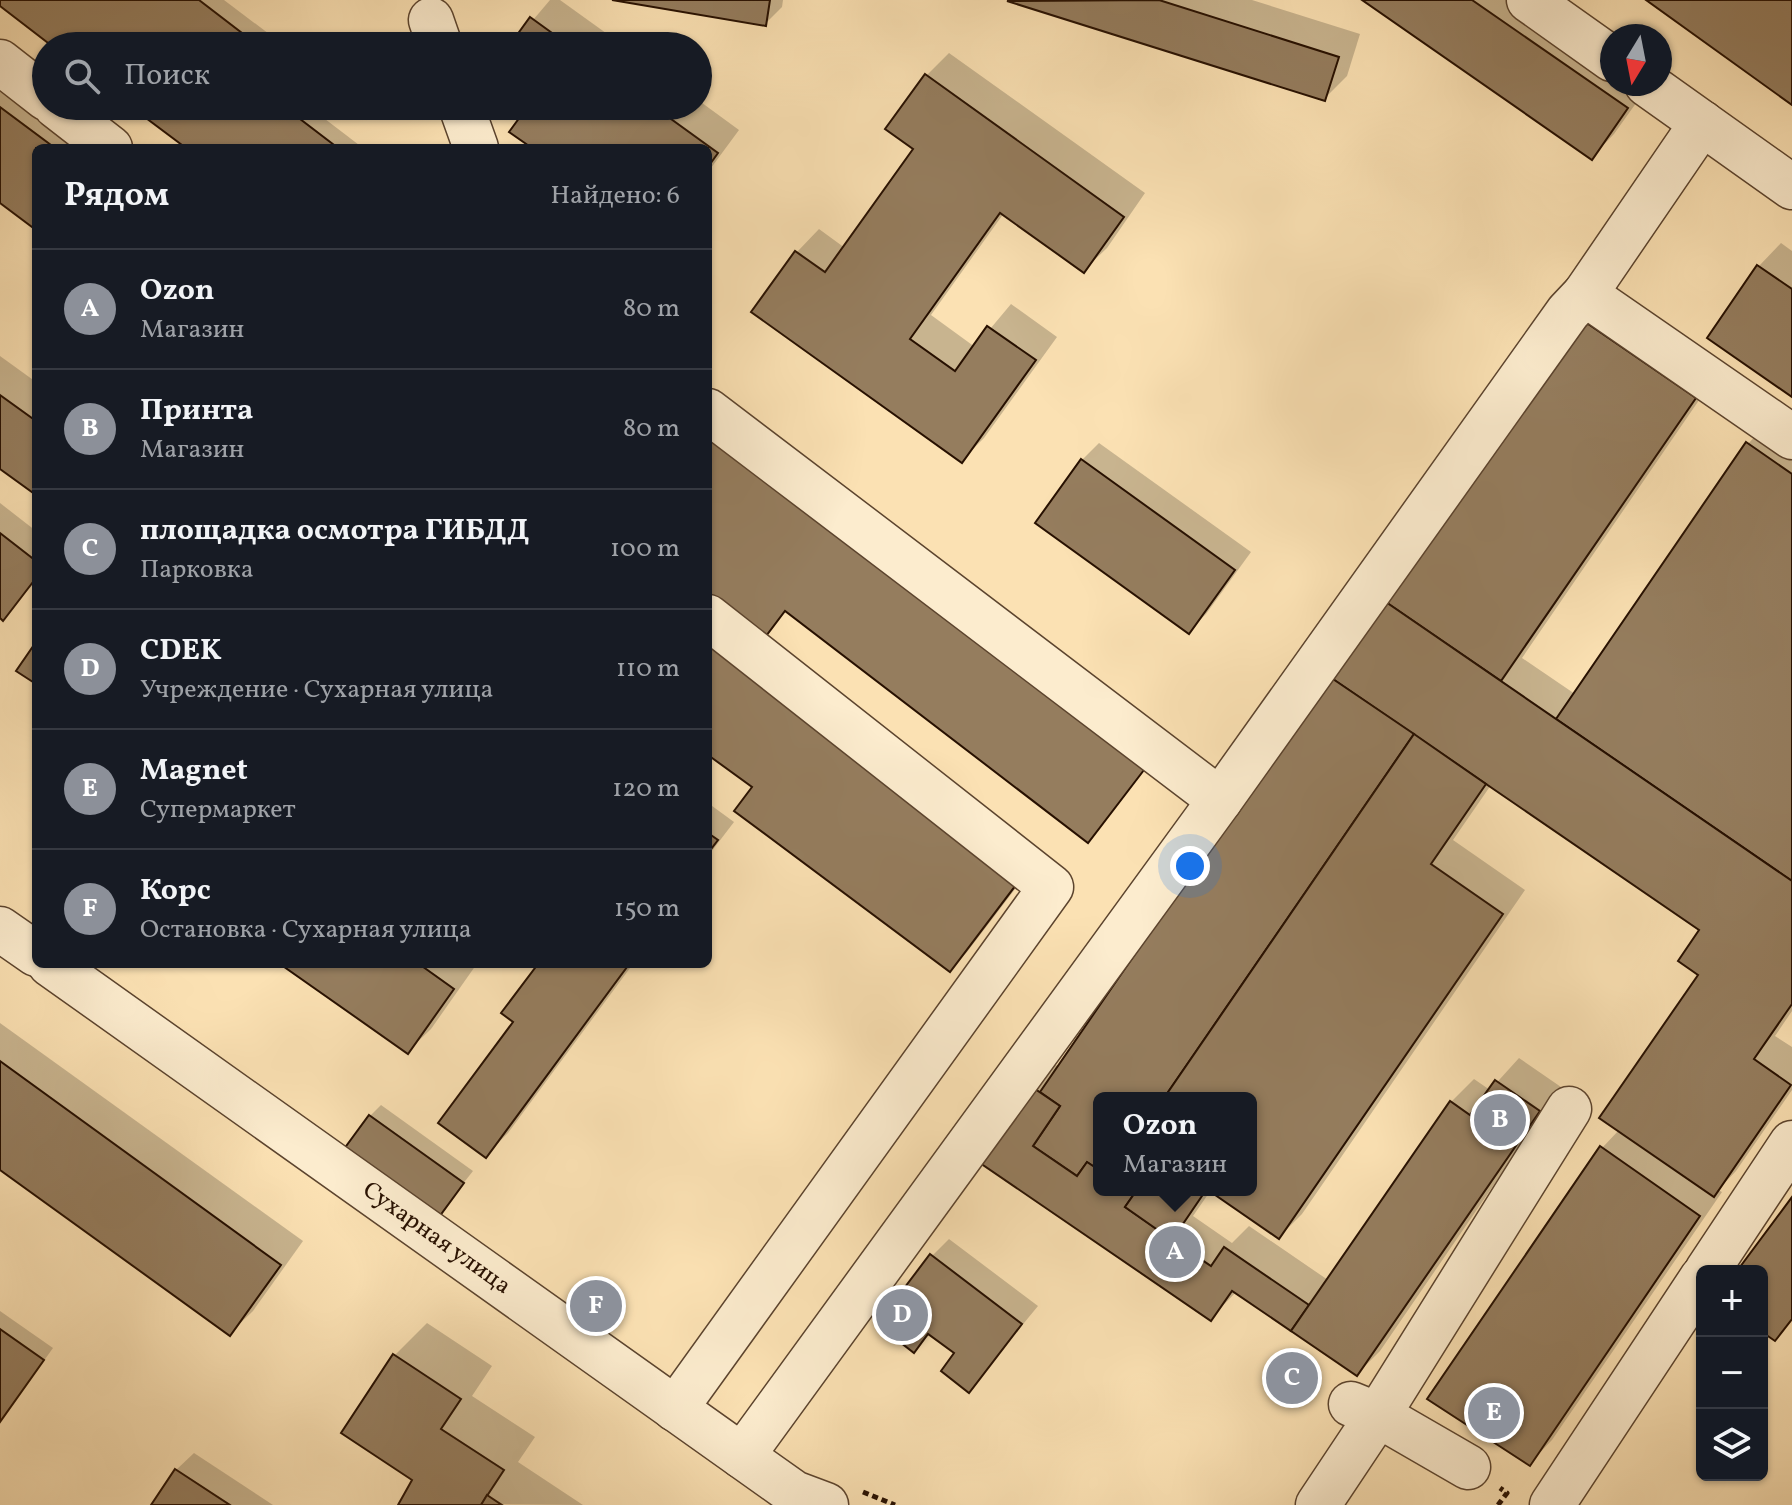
<!DOCTYPE html>
<html lang="ru">
<head>
<meta charset="utf-8">
<style>
	:root { --surface:#171b24; --page:#20242c; --text:#f1f3f6; --muted:#9ea1a6; --line:#363941; --accent:#8c9099 }
	body { margin:0; font-family:Vollkorn,serif; background:var(--page); color:var(--text) }
	.controls { position:absolute; right:24px; bottom:24px; display:grid; overflow:hidden; border-radius:12px; box-shadow:0 2px 6px #0004 }
	.controls button { width:72px; height:72px; display:grid; place-items:center; padding:0; border:0; border-bottom:2px solid var(--line); background:var(--surface); color:var(--text); font:40px sans-serif }
	.compass { position:absolute; left:1600px; top:24px; width:72px; height:72px; border-radius:50%; background:var(--surface); box-shadow:0 2px 6px #0004; rotate:190deg }
	.you { position:absolute; left:1190px; top:866px; width:28px; height:28px; margin:-20px; border:6px solid #fff; border-radius:50%; background:#1a73e8; box-shadow:0 0 0 12px #1a73e833 }
	.badge { display:grid; place-items:center; width:52px; height:52px; border-radius:50%; background:var(--accent); color:#fff; font-size:26px; font-weight:700 }
	.pin { position:absolute; translate:-50% -50%; border:4px solid #fff; box-shadow:0 2px 8px #0006 }
	.popup { position:absolute; left:1093px; top:1092px; width:164px; height:104px; box-sizing:border-box; display:grid; place-content:center; border-radius:12px; background:var(--surface); filter:drop-shadow(0 2px 6px #0005); font-size:26px; white-space:nowrap; color:var(--muted) }
	.popup b { font-size:30px; color:var(--text) }
	.popup::after { content:''; position:absolute; left:50%; top:100%; margin-left:-16px; border:16px solid transparent; border-top-color:var(--surface) }
	.list { margin:0; padding:0; list-style:none }
	h2 { display:flex; justify-content:space-between; align-items:center; height:104px; margin:0; padding:0 32px; font-size:34px }
	h2 small { font-size:26px; font-weight:400; color:var(--muted) }
	.list li { display:grid; grid-template-columns:52px 1fr auto; gap:24px; align-items:center; box-sizing:border-box; height:120px; padding:0 32px; border-top:2px solid var(--line) }
	.list b { display:block; font-size:30px; white-space:nowrap }
	.list p { margin:0; font-size:26px; white-space:nowrap; color:var(--muted) }
	.list em { font-size:26px; font-style:normal; color:var(--muted) }
	.icon { flex:none; width:44px; height:44px; fill:none; stroke:currentColor; stroke-width:2; stroke-linecap:round; stroke-linejoin:round }
	.map { position:relative; flex:none; width:1792px; height:1505px; overflow:hidden }
	.search { position:absolute; background:var(--surface); box-shadow:0 2px 6px #0004; left:32px; top:32px; width:680px; height:88px; display:flex; align-items:center; gap:20px; box-sizing:border-box; padding:0 28px; border-radius:44px; color:var(--muted); font-size:30px }
	.panel { position:absolute; background:var(--surface); box-shadow:0 2px 6px #0004; left:32px; top:144px; width:680px; height:824px; border-radius:12px }
	.map>svg:first-child { display:block }
	.shadow { fill:#0003 }
	.building { fill:#957d5e; stroke:#271001; stroke-width:2 }
	.lines { fill:none; stroke-linecap:round; stroke-linejoin:round }
	.minor-casing { stroke:#5c442e; stroke-width:47 }
	.path { stroke:#271001; stroke-width:5; stroke-dasharray:6 4; stroke-linecap:butt }
	.minor { stroke:#fcecce; stroke-width:44 }
	.labels { text-anchor:middle; dominant-baseline:central; stroke-width:7; stroke-linejoin:round; paint-order:stroke }
	.street-label { font-size:24px; fill:#271001; stroke:#fcecce }
</style>
</head>
<body>
<div class="map">
<svg width="1792" height="1505" viewBox="0 0 1792 1505">
	<rect width="100%" height="100%" fill="#fbe1b3"/>
	<filter id="stains"><feTurbulence type="fractalNoise" baseFrequency=".0025" numOctaves="4"/><feColorMatrix values="0 0 0 0 .2 0 0 0 0 .09 0 0 0 0 .02 0 0 0 .5 -.17"/></filter>
	<radialGradient id="worn" r=".72"><stop offset=".6" stop-color="#630" stop-opacity="0"/><stop offset="1" stop-color="#630" stop-opacity=".3"/></radialGradient>
	<g class="shadow">
		<polygon points="0,0 224,0 285,46 55,46 0,4"/>
		<polygon points="550,0 560,0 624,46 511,46"/>
		<polygon points="615,0 783,0 782,7 765,24"/>
		<polygon points="1011,0 1252,0 1360,34 1347,76 1324,99"/>
		<polygon points="1366,0 1528,0 1612,59 1612,84 1649,85 1614,134 1592,157"/>
		<polygon points="949,53 1145,193 1107,248 1084,270 1004,213 931,315 975,347 1011,304 1057,337 984,438 962,460 754,312 797,252 819,229 845,248 916,148 926,76"/>
		<polygon points="0,77 95,148 36,148 36,227 0,200"/>
		<polygon points="698,100 739,130 708,172 708,148 535,148 531,106 698,106"/>
		<polygon points="134,106 308,106 363,148 189,148"/>
		<polygon points="1781,243 1792,251 1792,394 1710,337 1759,266"/>
		<polygon points="1576,316 1717,374 1522,658 1575,694 1748,444 1759,432 1792,455 1792,1011 1775,1036 1792,1047 1792,1090 1736,1171 1718,1190 1722,1192 1552,1440 1530,1463 1602,1148 1620,1129 1701,974 1702,929 1491,785 1453,840 1525,890 1302,1214 1279,1237 1212,1190 1251,1190 1251,1098 1099,1098 1099,1190 1211,1190 1193,1216 1232,1243 1249,1226 1328,1280 1451,1102 1474,1079 1490,1090 1519,1058 1561,1087 1380,1351 1357,1374 1237,1291 1211,1318 964,1149 1038,1053 1059,1067"/>
		<polygon points="0,356 36,382 36,493 0,467"/>
		<polygon points="708,411 1157,754 1088,841 786,610 766,634 708,590"/>
		<polygon points="1099,443 1251,552 1206,614 1189,631 1082,460"/>
		<polygon points="0,503 36,531 36,581 3,618 0,616"/>
		<polygon points="708,752 1041,855 967,952 950,970 755,787"/>
		<polygon points="708,803 734,822 708,856"/>
		<polygon points="284,964 474,964 476,965 431,1029 408,1051"/>
		<polygon points="540,964 633,964 508,1133 485,1156 515,1021"/>
		<polygon points="0,1023 303,1241 253,1311 230,1333 0,1167"/>
		<polygon points="381,1105 473,1171 439,1214 370,1116"/>
		<polygon points="949,1239 1038,1306 969,1390 957,1353 931,1333 914,1350 932,1256"/>
		<polygon points="0,1311 53,1348 0,1422"/>
		<polygon points="427,1323 492,1366 472,1396 535,1437 518,1462 583,1505 398,1503 414,1479 394,1356"/>
		<polygon points="194,1453 273,1505 153,1505 176,1470"/>
	</g>
	<g class="building">
		<polygon points="0,0 199,0 259,46 52,46 0,6"/>
		<polygon points="612,0 770,0 766,26"/>
		<polygon points="1159,0 1339,57 1325,101 1007,1"/>
		<polygon points="1362,0 1472,0 1628,108 1592,160"/>
		<polygon points="1646,0 1792,0 1792,105"/>
		<polygon points="530,17 570,46 509,46"/>
		<polygon points="925,74 1124,217 1084,273 1000,213 910,339 955,371 987,326 1036,360 962,463 751,312 795,251 825,272 913,149 885,129"/>
		<polygon points="130,106 283,106 338,148 186,148"/>
		<polygon points="528,106 653,106 718,153 708,167 708,148 532,148 509,132"/>
		<polygon points="0,107 55,148 36,148 36,230 0,203"/>
		<polygon points="1757,265 1792,289 1792,397 1707,338"/>
		<polygon points="1575,315 1696,398 1501,681 1380,598"/>
		<polygon points="0,395 36,421 36,495 0,469"/>
		<polygon points="708,431 1147,766 1088,843 785,611 766,636 708,592"/>
		<polygon points="1746,442 1792,474 1792,881 1556,719"/>
		<polygon points="1081,459 1235,570 1189,634 1035,523"/>
		<polygon points="0,533 36,561 36,578 3,621 0,618"/>
		<polygon points="1380,598 1792,881 1792,1004 1754,1059 1791,1085 1714,1197 1599,1118 1698,975 1678,961 1699,930 1327,675"/>
		<polygon points="708,636 1025,873 950,972 734,811 752,787 708,755"/>
		<polygon points="36,642 36,684 16,671"/>
		<polygon points="1327,675 1414,734 1164,1098 1099,1098 1099,1170 1087,1162 1077,1176 1033,1146 1060,1106 1040,1092"/>
		<polygon points="1414,734 1486,784 1431,864 1503,914 1279,1239 1208,1190 1251,1190 1251,1098 1164,1098"/>
		<polygon points="708,833 718,840 708,853"/>
		<polygon points="280,964 419,964 454,989 408,1054"/>
		<polygon points="538,964 622,964 627,967 486,1158 438,1123 513,1022 501,1013"/>
		<polygon points="0,1061 281,1265 230,1336 0,1170"/>
		<polygon points="1013,1074 1060,1106 1033,1146 1077,1176 1087,1162 1099,1170 1099,1190 1128,1190 1134,1194 1125,1207 1211,1266 1224,1247 1309,1305 1291,1331 1232,1291 1211,1321 961,1150"/>
		<polygon points="1495,1080 1540,1111 1357,1376 1291,1331 1450,1101 1470,1115"/>
		<polygon points="369,1115 464,1183 439,1217 344,1149"/>
		<polygon points="1600,1146 1700,1216 1530,1466 1427,1399"/>
		<polygon points="1128,1190 1206,1190 1172,1240 1125,1207 1134,1194"/>
		<polygon points="1792,1197 1792,1319 1775,1341 1762,1332 1762,1271 1737,1271"/>
		<polygon points="930,1254 1022,1324 969,1393 941,1371 954,1353 928,1334 914,1353 877,1324"/>
		<polygon points="0,1329 44,1360 0,1422"/>
		<polygon points="393,1354 461,1399 441,1429 504,1470 481,1505 398,1505 412,1480 341,1433"/>
		<polygon points="175,1469 230,1505 151,1505"/>
		<polygon points="487,1495 502,1505 481,1505"/>
	</g>
	<g class="lines">
		<defs>
			<g id="minor">
				<polyline points="1529,0 1612,59"/>
				<polyline points="431,20 440,46"/>
				<polyline points="0,62 46,98"/>
				<polyline points="1647,84 1792,187"/>
				<polyline points="56,106 110,148"/>
				<polyline points="461,106 476,148"/>
				<polyline points="1585,294 1702,123"/>
				<polyline points="708,411 1220,800"/>
				<polyline points="0,929 36,954"/>
				<path id="s1" d="M50 964 794 1493 826 1505"/>
				<polyline points="1707,1271 1792,1143"/>
				<polyline points="675,1409 1051,887 708,617"/>
				<polyline points="742,1456 1220,800 1568,312 1585,294 1792,437"/>
				<polyline points="1468,1467 1378,1415 1569,1109"/>
				<polyline points="1318,1505 1378,1415 1351,1404"/>
				<polyline points="1552,1505 1702,1278"/>
			</g>
		</defs>
		<use href="#minor" class="minor-casing"/>
		<g class="path">
			<polyline points="863,1492 895,1505"/>
			<polyline points="1498,1505 1507,1493 1500,1488"/>
		</g>
		<use href="#minor" class="minor"/>
	</g>
	<g class="labels">
		<g class="street-label">
			<text stroke="none"><textPath href="#s1" startOffset="474">Сухарная улица</textPath></text>
		</g>
	</g>
	<rect width="100%" height="100%" filter="url(#stains)"/>
	<rect width="100%" height="100%" fill="url(#worn)"/>
</svg>
<div class="controls">
<button>+</button>
<button>−</button>
<button><svg class="icon" aria-label="layers" viewBox="0 0 24 24"><path d="M12 4l9 5-9 5-9-5zM3 14l9 5 9-5"/></svg></button>
</div>
<svg class="compass" viewBox="-18 -18 36 36"><path d="M0-13l5 13h-10z" fill="#e53935"/><path d="M0 13l5-13h-10z" fill="#9ea1a6"/></svg>
<div class="you"></div>
<div class="pin badge" style="left:1175px;top:1252px">A</div>
<div class="popup"><b>Ozon</b>Магазин</div>
<div class="pin badge" style="left:1500px;top:1120px">B</div>
<div class="pin badge" style="left:1292px;top:1378px">C</div>
<div class="pin badge" style="left:902px;top:1315px">D</div>
<div class="pin badge" style="left:1494px;top:1413px">E</div>
<div class="pin badge" style="left:596px;top:1306px">F</div>
<div class="search"><svg class="icon" aria-label="search" viewBox="0 0 24 24"><circle cx="10" cy="10" r="6"/><path d="M15 15l6 6"/></svg>Поиск</div>
<section class="panel">
<h2>Рядом<small>Найдено: 6</small></h2>
<ul class="list">
<li><span class="badge">A</span><div><b>Ozon</b><p>Магазин</p></div><em>80 m</em></li>
<li><span class="badge">B</span><div><b>Принта</b><p>Магазин</p></div><em>80 m</em></li>
<li><span class="badge">C</span><div><b>площадка осмотра ГИБДД</b><p>Парковка</p></div><em>100 m</em></li>
<li><span class="badge">D</span><div><b>CDEK</b><p>Учреждение · Сухарная улица</p></div><em>110 m</em></li>
<li><span class="badge">E</span><div><b>Magnet</b><p>Супермаркет</p></div><em>120 m</em></li>
<li><span class="badge">F</span><div><b>Корс</b><p>Остановка · Сухарная улица</p></div><em>150 m</em></li>
</ul>
</section>
</div>
</body>
</html>
